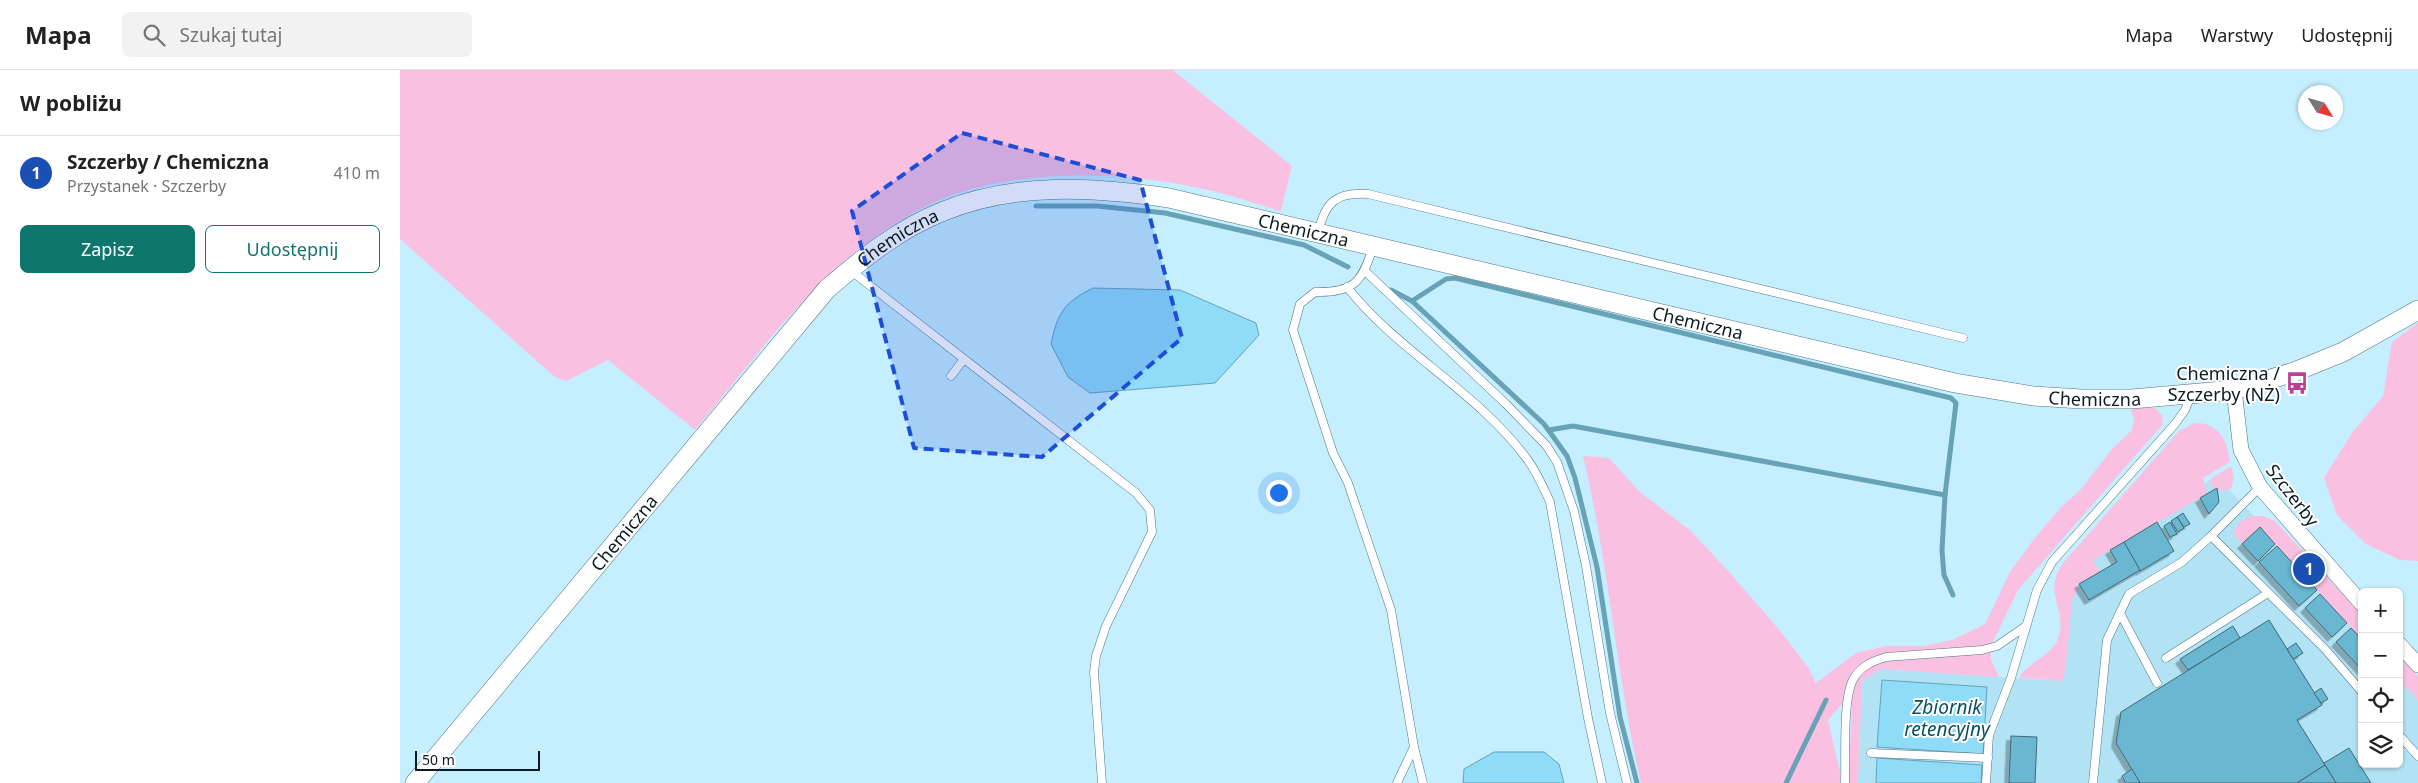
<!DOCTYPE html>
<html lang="pl">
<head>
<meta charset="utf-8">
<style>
	:root { --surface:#fff; --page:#f2f2f2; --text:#222; --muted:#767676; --line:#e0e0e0; --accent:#0f766e }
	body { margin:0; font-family:"Noto Sans",sans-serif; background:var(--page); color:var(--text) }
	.controls { position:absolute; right:15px; bottom:15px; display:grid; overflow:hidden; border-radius:8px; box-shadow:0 1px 4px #0004 }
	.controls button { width:45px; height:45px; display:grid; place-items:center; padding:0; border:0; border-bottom:1px solid var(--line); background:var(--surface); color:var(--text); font:25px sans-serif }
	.compass { position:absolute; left:1898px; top:15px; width:45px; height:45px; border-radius:50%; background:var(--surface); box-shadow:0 1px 4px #0004; rotate:127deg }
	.scale { position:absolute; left:15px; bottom:12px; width:125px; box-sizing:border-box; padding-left:5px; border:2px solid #0b1b20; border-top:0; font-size:14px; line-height:18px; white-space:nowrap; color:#0b1b20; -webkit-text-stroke:4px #fff; paint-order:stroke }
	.you { position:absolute; left:878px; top:422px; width:18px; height:18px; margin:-12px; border:4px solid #fff; border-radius:50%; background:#1a73e8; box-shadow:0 0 0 8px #1a73e833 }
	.badge { display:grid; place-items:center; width:32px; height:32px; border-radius:50%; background:var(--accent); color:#fff; font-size:16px; font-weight:700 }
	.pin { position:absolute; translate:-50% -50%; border:2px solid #fff; box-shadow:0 1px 5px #0006 }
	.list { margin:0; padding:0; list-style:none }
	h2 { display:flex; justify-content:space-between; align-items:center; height:65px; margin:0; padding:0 20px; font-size:21px }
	h2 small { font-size:16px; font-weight:400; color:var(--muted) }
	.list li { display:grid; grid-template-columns:32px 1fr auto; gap:15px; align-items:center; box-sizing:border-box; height:75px; padding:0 20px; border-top:1px solid var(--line) }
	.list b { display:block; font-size:19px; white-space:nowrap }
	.list p { margin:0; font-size:16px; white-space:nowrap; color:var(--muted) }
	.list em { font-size:16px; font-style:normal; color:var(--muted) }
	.actions { display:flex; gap:10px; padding:15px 20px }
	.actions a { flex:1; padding:11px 0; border:1px solid var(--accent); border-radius:8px; text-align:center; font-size:18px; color:var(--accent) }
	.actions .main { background:var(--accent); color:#fff }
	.icon { flex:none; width:28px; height:28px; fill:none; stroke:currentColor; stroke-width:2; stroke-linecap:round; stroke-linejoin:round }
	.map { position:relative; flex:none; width:2018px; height:713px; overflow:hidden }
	header { display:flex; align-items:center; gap:30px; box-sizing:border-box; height:70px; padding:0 25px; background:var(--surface); border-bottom:1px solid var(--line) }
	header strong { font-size:24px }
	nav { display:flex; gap:28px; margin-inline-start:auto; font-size:18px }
	.search { width:350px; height:45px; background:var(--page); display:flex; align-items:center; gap:12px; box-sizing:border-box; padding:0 18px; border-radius:8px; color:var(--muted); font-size:19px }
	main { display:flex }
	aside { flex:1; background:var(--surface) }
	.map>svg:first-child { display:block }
	.built { fill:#b1e3f5 }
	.green { fill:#fac0e2 }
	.water { fill:#8edcf8; stroke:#67a2b7 }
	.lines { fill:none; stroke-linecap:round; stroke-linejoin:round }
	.stream { stroke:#67a2b7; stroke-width:5 }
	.building { fill:#69b7d1; stroke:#426876; filter:url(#shadow) }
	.service-casing { stroke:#4f7583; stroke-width:9 }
	.minor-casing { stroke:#4f7583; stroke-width:16 }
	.tertiary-casing { stroke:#4f7583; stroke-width:20 }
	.service { stroke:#fff; stroke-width:8 }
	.minor { stroke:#fff; stroke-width:15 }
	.tertiary { stroke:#fff; stroke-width:19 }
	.marked { fill:#1d4ed8; fill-opacity:0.2; stroke:#1d4ed8; stroke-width:4; stroke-dasharray:10 6; stroke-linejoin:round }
	.labels { text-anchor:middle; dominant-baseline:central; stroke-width:4; stroke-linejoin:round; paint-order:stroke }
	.street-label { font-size:18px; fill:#0b1b20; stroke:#fff }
	.poi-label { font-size:18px; fill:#0b1b20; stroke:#fff; text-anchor:end }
	.water-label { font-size:19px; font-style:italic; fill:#094e61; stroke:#fff }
</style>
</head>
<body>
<header>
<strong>Mapa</strong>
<div class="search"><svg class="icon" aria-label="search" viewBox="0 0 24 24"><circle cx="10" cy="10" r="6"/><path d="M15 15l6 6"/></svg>Szukaj tutaj</div>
<nav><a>Mapa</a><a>Warstwy</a><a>Udostępnij</a></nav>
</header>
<main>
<aside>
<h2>W pobliżu<small></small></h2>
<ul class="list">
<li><span class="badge" style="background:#1a4fb4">1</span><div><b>Szczerby / Chemiczna</b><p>Przystanek · Szczerby</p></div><em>410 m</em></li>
</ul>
<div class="actions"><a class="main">Zapisz</a><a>Udostępnij</a></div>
</aside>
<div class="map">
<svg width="2018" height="713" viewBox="0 0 2018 713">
	<defs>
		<filter id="shadow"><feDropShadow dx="-4.5" dy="4.5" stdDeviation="0" flood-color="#0004"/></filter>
	</defs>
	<rect width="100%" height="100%" fill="#c5effe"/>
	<polygon class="built" points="1817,406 1962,564 1962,694 1999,694 1999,604 2018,625 2018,713 1458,713 1462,611 1481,599 1662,611 1670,529 1699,475"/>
	<g class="green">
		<path d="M0 0H773L892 96 881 141C853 133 823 122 794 117 722 102 633 100 562 122 516 135 460 175 426 208 378 254 338 309 295 360L208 290 166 311 155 307 0 169Z"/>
		<polygon points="2018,253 2018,491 2000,490 1966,474 1937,445 1924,408 1952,363 1983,326 1992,272"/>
		<path d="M1730 337 1755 338 1762 345 1763 354 1618 520 1591 576V590L1599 607 1481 599 1462 611 1458 713H1448L1452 637 1448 631 1444 632 1428 650 1441 706 1440 713H1241C1216 605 1209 494 1183 386L1209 388 1240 422 1291 461 1330 503 1381 562 1408 597 1416 613 1456 583 1486 576H1524L1552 570 1585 554 1610 502 1634 469 1661 437 1681 419 1712 379 1732 360 1734 350Z"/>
		<path d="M1794 353C1819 352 1828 371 1830 392L1803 408 1807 424 1693 490 1700 502 1679 514 1672 532 1665 603 1662 611 1620 608C1621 597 1650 586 1657 571 1668 548 1649 527 1656 507 1657 502 1661 497 1663 493L1779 361Z"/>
		<polygon points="1831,396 1834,407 1831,419 1818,421 1817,418 1814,419 1809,410"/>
		<polygon points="1850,446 1863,446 1875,451 1962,545 1962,569 1860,458 1842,474 1835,466 1834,460 1842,450"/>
		<polygon points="1999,585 2018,606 2018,630 1999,610"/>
	</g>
	<g class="water">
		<path d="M693 218 780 220 856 253 859 265 815 313 690 323 668 307 651 274C657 244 664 232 693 218Z"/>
		<polygon points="1482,610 1587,617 1583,684 1477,677"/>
		<polygon points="1094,682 1144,682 1159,694 1164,713 1063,713 1064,699"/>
		<polygon points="1477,688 1582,695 1581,713 1476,713"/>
	</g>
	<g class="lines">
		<g class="stream">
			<polyline points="636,136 697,136 765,143 904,175 948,197"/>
			<polyline points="991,220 1012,231 1144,354 1167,386 1175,408 1197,497 1220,647 1237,713"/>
			<polyline points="1012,231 1046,209 1055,208 1551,328 1556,333 1545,425 1542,481 1544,505 1553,525"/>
			<polyline points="1149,360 1173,356 1545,425"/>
			<polyline points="1386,713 1426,630"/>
		</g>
	</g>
	<g class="building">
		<polygon points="1817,418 1819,432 1809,444 1800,428"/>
		<polygon points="1783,443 1790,454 1784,457 1777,447"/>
		<polygon points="1777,447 1784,458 1778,462 1771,451"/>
		<polygon points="1757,452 1774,481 1740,501 1724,472"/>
		<polygon points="1770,452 1777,464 1770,467 1764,456"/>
		<polygon points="1860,457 1875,474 1858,491 1842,474"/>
		<polygon points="1724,472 1740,500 1689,530 1679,514 1717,492 1710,480"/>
		<polygon points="1877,476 1917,520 1899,536 1859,492"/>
		<polygon points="1920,524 1947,553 1932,567 1905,538"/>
		<polygon points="1869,550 1922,635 1897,650 1925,695 1897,713 1740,713 1716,673 1721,642"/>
		<polygon points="1833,556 1840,568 1788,600 1780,589"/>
		<polygon points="1951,558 1962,569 1962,600 1936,572"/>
		<polygon points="1896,573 1903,583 1893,589 1887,579"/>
		<polygon points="1921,618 1928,629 1921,633 1914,623"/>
		<polygon points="1611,666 1637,667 1635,713 1609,713"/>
		<polygon points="1949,678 1971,713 1936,713 1924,693"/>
		<polygon points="1925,695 1936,713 1897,713"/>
		<polygon points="1732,699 1740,713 1726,713 1722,706"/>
	</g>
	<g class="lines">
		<defs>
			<g id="service">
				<path d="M918 163C925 132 936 122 968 124L1563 268"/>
				<path d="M973 177C962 212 954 223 915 222L900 234 893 260 933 383 948 413 991 540 1014 677 1023 713"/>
				<polyline points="450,200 736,423 750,440 752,462 706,556 696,586 694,602 702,713"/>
				<polyline points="966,202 1106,334 1146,375 1157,392 1174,441 1186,496 1210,643 1227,713"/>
				<path d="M947 217C998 282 1077 321 1127 389 1137 402 1143 417 1150 432L1188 648 1202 713"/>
				<polyline points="551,306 564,289"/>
				<polyline points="1811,466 1925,579 1962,622"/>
				<polyline points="1720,543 1757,613"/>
				<polyline points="1766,588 1868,523"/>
				<polyline points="1999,665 2018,686"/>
				<polyline points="1471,683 1588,688"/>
				<polyline points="997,713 1014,677"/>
				<path d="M1445 713C1446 689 1442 627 1454 608 1461 596 1473 591 1486 587L1582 580 1597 576 1626 556"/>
				<polyline points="1586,713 1589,665 1611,608 1637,520 1652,492 1775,354 1785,340 1791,325"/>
				<polyline points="1693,713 1707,570 1729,524 1782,492 1811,466 1860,417"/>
			</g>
			<g id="minor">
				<polyline points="1834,320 1841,380 1860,417 1962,534"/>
				<polyline points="1999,574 2018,595"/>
			</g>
			<g id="tertiary">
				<path id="s1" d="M15 713 427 219C462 189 500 158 544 141 615 112 694 117 769 128L1555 313 1633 326 1682 329H1732L1834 320 1894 302 1943 282 2018 240"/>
			</g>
		</defs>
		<use href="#service" class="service-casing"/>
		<use href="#minor" class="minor-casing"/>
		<use href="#tertiary" class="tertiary-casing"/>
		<use href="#service" class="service"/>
		<use href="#minor" class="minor"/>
		<use href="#tertiary" class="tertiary"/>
	</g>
	<path class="marked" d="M562 63 740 110 782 268 642 387 514 378 452 141Z"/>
	<defs>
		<symbol id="bus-bare" viewBox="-9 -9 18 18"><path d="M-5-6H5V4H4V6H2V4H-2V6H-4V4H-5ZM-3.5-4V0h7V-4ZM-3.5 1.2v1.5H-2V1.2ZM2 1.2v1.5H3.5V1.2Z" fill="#b93f92" stroke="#fff" stroke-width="2.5" paint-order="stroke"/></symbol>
	</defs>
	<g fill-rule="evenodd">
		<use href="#bus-bare" x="1881" y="297" width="32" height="32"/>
	</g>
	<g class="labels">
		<g class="street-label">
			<text stroke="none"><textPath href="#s1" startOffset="1151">Chemiczna</textPath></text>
			<text stroke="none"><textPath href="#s1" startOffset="731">Chemiczna</textPath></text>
			<text stroke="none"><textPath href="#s1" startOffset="1556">Chemiczna</textPath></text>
			<text stroke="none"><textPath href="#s1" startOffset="1961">Chemiczna</textPath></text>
			<text transform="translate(1893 425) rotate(52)">Szczerby</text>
			<text stroke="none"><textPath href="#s1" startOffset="326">Chemiczna</textPath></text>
		</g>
		<g class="poi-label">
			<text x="1880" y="303">Chemiczna /<tspan x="1880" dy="21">Szczerby (NŻ)</tspan></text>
		</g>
		<g class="water-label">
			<text x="1547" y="637">Zbiornik<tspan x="1547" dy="22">retencyjny</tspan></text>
		</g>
	</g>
</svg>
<div class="controls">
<button>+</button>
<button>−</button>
<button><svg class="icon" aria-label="locate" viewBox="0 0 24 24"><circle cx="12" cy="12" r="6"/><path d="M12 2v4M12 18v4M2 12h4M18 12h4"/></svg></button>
<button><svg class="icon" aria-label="layers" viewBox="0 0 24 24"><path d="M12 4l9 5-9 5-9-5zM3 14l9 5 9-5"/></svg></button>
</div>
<svg class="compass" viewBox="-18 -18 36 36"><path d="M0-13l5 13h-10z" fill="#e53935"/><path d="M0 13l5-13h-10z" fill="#767676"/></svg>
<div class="scale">50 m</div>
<div class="you"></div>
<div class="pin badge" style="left:1909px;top:499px;background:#1a4fb4">1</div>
</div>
</main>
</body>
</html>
